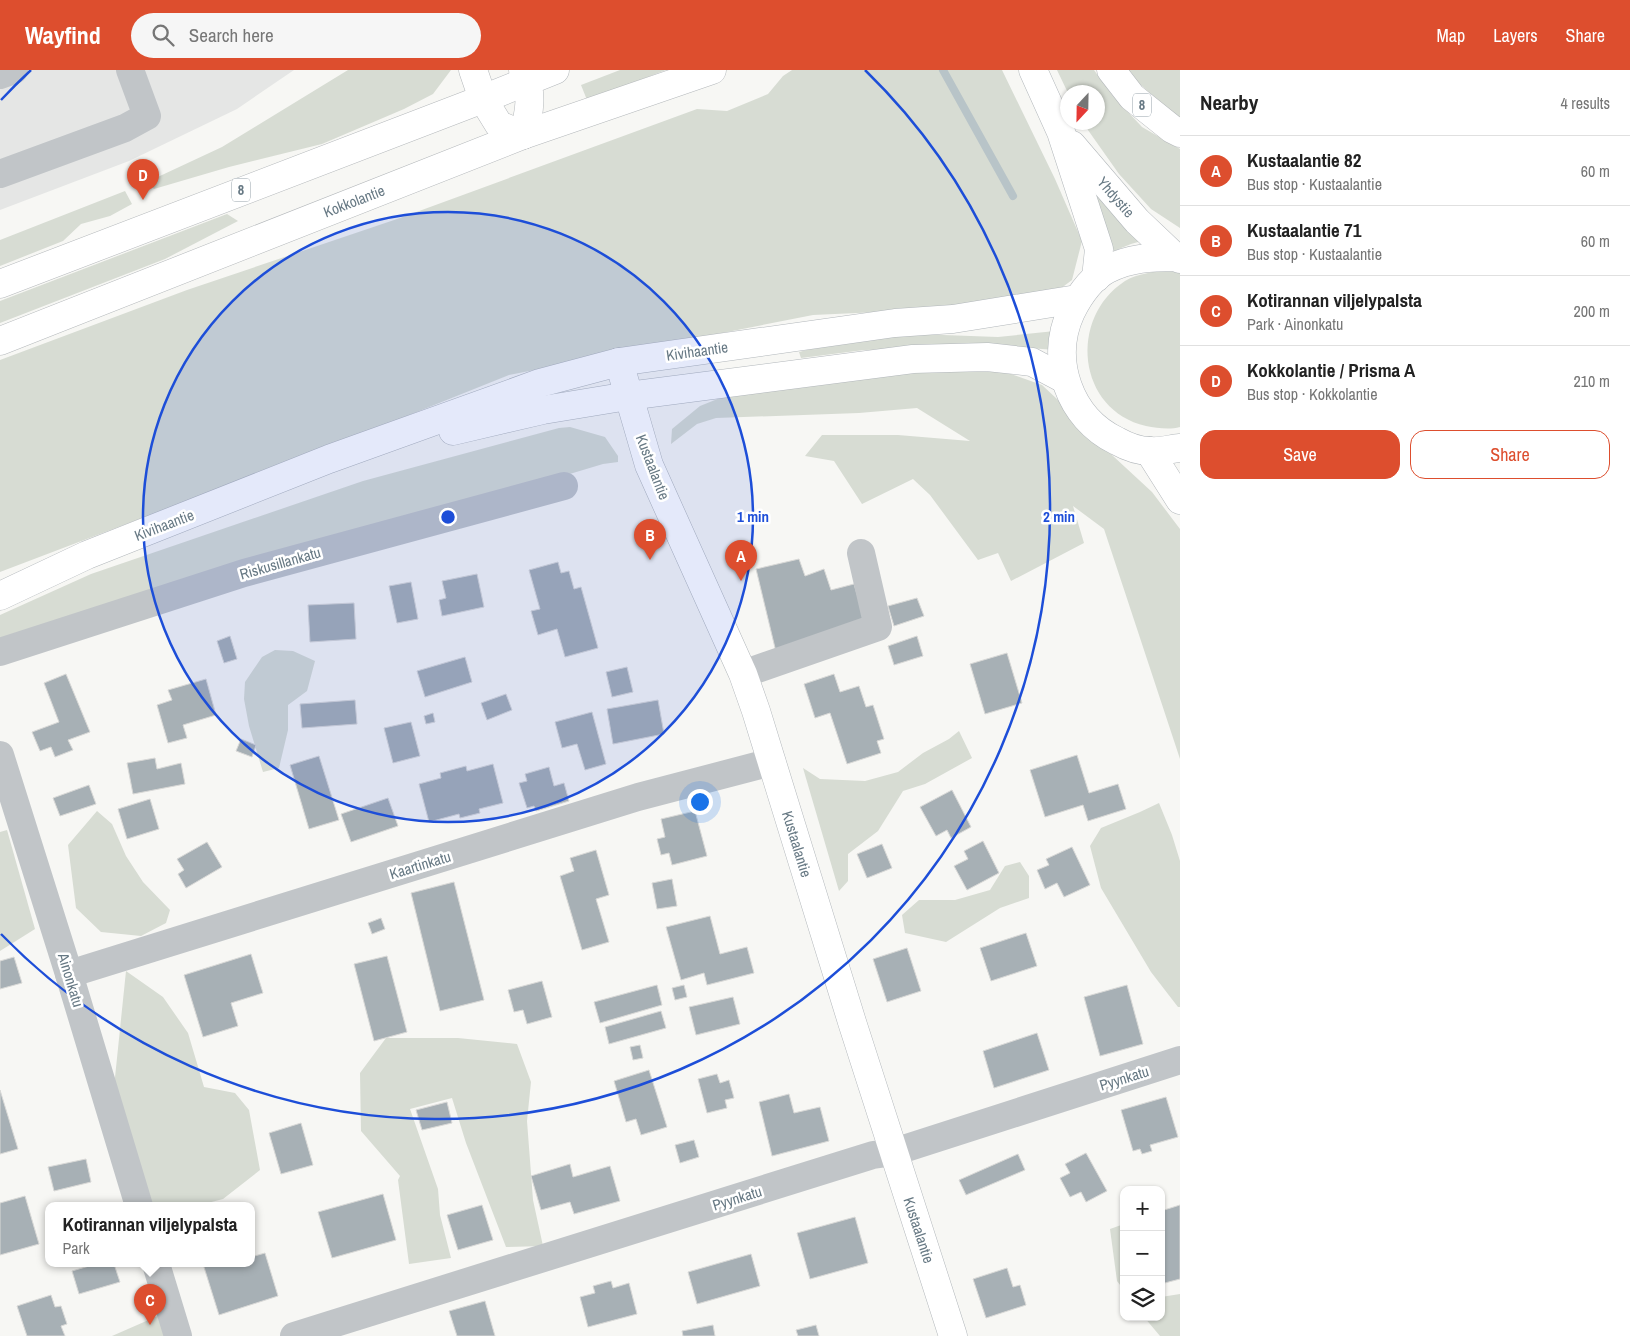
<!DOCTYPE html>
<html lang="en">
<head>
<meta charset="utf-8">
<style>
	:root { --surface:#fff; --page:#f6f6f6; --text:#222; --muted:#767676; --line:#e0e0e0; --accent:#dd4e2e }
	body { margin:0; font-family:"Archivo Narrow",sans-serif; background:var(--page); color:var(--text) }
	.controls { position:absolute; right:15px; bottom:15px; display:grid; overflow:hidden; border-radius:10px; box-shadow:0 1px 4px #0004 }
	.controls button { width:45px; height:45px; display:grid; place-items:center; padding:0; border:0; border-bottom:1px solid var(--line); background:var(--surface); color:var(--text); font:25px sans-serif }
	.compass { position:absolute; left:1060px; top:15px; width:45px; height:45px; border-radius:50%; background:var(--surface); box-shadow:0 1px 4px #0004; rotate:202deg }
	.you { position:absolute; left:699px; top:731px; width:18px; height:18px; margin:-12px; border:4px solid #fff; border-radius:50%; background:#1a73e8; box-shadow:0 0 0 8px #1a73e833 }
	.badge { display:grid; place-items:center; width:32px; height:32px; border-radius:50%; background:var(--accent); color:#fff; font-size:16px; font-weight:700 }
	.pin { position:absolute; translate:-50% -41px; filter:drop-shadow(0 1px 2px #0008) }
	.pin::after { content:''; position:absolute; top:26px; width:18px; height:15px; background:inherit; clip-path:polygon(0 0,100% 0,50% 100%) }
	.popup { position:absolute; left:45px; top:1132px; width:210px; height:65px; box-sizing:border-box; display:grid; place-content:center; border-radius:10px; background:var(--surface); filter:drop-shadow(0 1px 4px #0005); font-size:16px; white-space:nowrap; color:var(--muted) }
	.popup b { font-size:19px; color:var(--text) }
	.popup::after { content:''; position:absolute; left:50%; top:100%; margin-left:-10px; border:10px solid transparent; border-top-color:var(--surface) }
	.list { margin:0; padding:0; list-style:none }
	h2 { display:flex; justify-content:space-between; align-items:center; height:65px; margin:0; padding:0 20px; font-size:21px }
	h2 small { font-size:16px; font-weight:400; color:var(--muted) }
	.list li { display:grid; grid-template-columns:32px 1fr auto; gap:15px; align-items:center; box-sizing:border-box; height:70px; padding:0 20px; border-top:1px solid var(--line) }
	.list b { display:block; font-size:19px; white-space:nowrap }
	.list p { margin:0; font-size:16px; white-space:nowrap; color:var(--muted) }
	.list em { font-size:16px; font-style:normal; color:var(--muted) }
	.actions { display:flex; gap:10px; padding:15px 20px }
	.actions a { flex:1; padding:11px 0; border:1px solid var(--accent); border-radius:15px; text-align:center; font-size:18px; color:var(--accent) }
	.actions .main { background:var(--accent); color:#fff }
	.icon { flex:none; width:28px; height:28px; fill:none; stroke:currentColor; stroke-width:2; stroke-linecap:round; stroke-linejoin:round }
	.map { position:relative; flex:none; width:1180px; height:1266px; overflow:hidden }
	header { display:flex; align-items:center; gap:30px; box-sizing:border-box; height:70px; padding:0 25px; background:var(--accent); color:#fff }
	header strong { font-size:24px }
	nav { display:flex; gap:28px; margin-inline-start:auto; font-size:18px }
	.search { width:350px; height:45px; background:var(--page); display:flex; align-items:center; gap:12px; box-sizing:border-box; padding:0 18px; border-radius:28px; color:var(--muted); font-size:19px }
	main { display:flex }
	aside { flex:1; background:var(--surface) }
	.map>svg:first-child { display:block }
	.built { fill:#e5e6e5 }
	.green { fill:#d7dcd3 }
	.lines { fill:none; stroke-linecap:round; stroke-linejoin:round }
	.stream { stroke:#b8c4c8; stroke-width:8 }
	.building { fill:#a7b0b5; stroke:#d9d9d7 }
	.major-casing { stroke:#b2b7bb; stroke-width:29 }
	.highway-casing { stroke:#b4b8bb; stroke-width:29 }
	.minor { stroke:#c1c5c8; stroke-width:28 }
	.major { stroke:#fff; stroke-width:28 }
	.highway { stroke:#fff; stroke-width:28 }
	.ring { fill:none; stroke:#1d4ed8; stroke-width:2.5 }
	.labels { text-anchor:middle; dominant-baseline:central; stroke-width:5; stroke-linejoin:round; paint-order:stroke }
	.shield { fill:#fff; stroke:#95a1a9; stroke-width:1 }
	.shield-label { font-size:14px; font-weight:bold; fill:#677984 }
	.street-label { font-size:15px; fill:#677984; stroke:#fff }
	.centre { fill:#1d4ed8; stroke:#fff; stroke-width:2.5 }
	.ring-label { font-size:15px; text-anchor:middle; font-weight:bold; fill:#1d4ed8; stroke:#fff; stroke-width:5; stroke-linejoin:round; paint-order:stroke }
</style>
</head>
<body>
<header>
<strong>Wayfind</strong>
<div class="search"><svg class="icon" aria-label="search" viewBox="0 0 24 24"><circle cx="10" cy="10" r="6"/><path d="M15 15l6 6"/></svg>Search here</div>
<nav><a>Map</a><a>Layers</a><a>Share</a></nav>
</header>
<main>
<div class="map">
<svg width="1180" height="1266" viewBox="0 0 1180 1266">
	<rect width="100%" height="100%" fill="#f7f7f4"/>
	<polygon class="built" points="0,0 294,0 237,39 129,91 0,140"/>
	<g class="green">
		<polygon points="348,0 451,0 433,24 404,39 322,74 229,97 154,119 147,112 222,77"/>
		<polygon points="620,0 666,0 587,30 581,15"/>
		<polygon points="792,0 1002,0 1055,109 1082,171 1072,210 1056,222 989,237 813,245 509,305 347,370 0,502 0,290 187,220 400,148 697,39 727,41 768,24 783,6"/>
		<polygon points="1057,0 1094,0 1113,26 1142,57 1180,79 1180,158 1151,139 1119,104 1083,53 1098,52 1098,22 1068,23"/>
		<polygon points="1126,0 1180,0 1180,51 1127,2"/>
		<polygon points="125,121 132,134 110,146 81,154 63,171 0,196 0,170"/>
		<polygon points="1101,122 1145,170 1131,174 1114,181 1102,145 1093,128"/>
		<polygon points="227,144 238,151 165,189 0,253 0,231"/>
		<path d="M1166 200 1180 201V357C1169 360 1157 358 1146 356 1077 340 1068 248 1125 211 1137 204 1152 202 1166 200Z"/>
		<polygon points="1055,261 1055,280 1015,277 864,280 801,288 799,282 854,268 916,264 998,267"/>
		<polygon points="926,301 1005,302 1042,315 1072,343 1099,373 1152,422 1180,459 1180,689 1104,459 1073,436 1084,473 1011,511 998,483 978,490 930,425 913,409 862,434 834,391 805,386 822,365 898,365 970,371 917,338 859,343 716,348 697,354 671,374 672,359 700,336 740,320"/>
		<polygon points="570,357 605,367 618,386 618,392 603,394 0,575 0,545 91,504 363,411 559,358"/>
		<polygon points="275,580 293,581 315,591 307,621 288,635 288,660 279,698 263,702 249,656 244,629 245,612 262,587"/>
		<polygon points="959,661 972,688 925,714 903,721 878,761 848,784 848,811 839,821 803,698 820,709 865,711 898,702 923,683 949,669"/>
		<polygon points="1159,733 1172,765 1180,791 1180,937 1178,937 1151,902 1101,818 1090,776 1101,758 1140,742"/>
		<polygon points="97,741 112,754 126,786 143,812 170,840 166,853 141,866 101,862 76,838 68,775"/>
		<polygon points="7,760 35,859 0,881 0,762"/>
		<polygon points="1020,792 1029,806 1029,828 1000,838 946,872 905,863 902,845 919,830 955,830 990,820 1005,796"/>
		<polygon points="126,901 163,927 188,963 204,1017 235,1023 249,1040 260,1100 223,1129 196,1136 153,1136 114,1017"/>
		<polygon points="386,968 458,968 517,974 531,1012 527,1051 533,1130 543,1176 506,1177 466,1073 452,1028 410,1039 438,1119 440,1145 451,1188 409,1194 398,1110 400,1106 361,1061 360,1003"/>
		<polygon points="1124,1154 1124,1220 1117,1211 1110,1159"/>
		<polygon points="1180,1224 1180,1266 1160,1266 1144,1247 1161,1247 1161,1227"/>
		<polygon points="160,1245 167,1266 112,1266"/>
	</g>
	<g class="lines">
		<polyline class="stream" points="943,0 1013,126"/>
	</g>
	<g class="building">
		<polygon points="799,489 805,506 824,499 831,520 854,514 866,553 776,582 756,499"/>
		<polygon points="558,492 561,503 569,501 574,519 581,517 598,578 565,587 557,559 538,565 531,541 540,539 529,500"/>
		<polygon points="477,504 484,537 442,546 439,530 446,528 442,511"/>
		<polygon points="411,512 418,549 397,553 389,516"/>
		<polygon points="917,528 924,546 894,556 888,536"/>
		<polygon points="354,533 356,569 310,572 308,535"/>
		<polygon points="230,566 237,589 224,593 217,571"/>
		<polygon points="917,566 923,586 894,595 888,576"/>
		<polygon points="1007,583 1022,633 985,644 970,594"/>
		<polygon points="465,587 472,612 425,627 417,601"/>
		<polygon points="627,597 633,622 612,627 606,602"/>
		<polygon points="66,604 90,662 68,670 73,680 55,687 51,677 40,681 32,662 59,652 44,613"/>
		<polygon points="834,604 840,622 859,616 866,637 873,635 884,669 877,671 881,683 847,694 830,643 815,648 804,614"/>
		<polygon points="206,609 216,645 183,655 187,668 168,673 157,635 172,630 168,620"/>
		<polygon points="506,624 512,640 487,650 481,633"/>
		<polygon points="355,630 357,654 302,658 300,634"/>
		<polygon points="658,630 664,664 613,674 607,639"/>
		<polygon points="592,642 606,694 585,700 577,674 562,678 555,652"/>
		<polygon points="433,643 435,652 426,654 424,646"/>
		<polygon points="411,652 420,686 393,693 384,658"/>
		<polygon points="241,669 256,675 252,687 236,681"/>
		<polygon points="1077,685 1089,723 1118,714 1126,739 1088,751 1083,735 1045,747 1030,700"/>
		<polygon points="319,686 339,750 309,759 290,695"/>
		<polygon points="155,688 157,699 181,693 185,714 133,724 127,693"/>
		<polygon points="493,694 503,733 479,739 480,743 460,748 459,744 429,752 419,714 441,708 440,703 466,696 467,701"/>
		<polygon points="549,697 554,716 564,713 569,731 536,741 534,736 527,738 519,713 527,711 525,704"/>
		<polygon points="89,715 96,734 60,746 53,728"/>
		<polygon points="952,720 971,757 951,768 947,760 936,766 920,737"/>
		<polygon points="388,728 398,756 351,772 341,744"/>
		<polygon points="150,729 159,759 127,769 118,739"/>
		<polygon points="695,741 707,786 672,795 669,783 661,785 657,769 665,767 661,749"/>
		<polygon points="983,771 999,803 967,820 954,796 968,789 964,781"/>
		<polygon points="207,772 222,797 186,818 178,804 184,800 177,789"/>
		<polygon points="882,774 892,798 867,808 857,784"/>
		<polygon points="1072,777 1090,815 1064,827 1057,813 1045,819 1037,800 1049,795 1046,789"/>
		<polygon points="596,780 609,825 596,829 609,872 582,880 560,806 574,801 570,788"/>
		<polygon points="672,809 677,836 657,839 652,813"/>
		<polygon points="454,812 484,930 440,941 411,823"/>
		<polygon points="710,846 720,884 747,877 754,903 707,915 704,903 681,910 666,857"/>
		<polygon points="381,848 385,859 372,864 368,853"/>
		<polygon points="1026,863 1037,896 991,911 980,878"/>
		<polygon points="907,878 921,921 887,932 873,889"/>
		<polygon points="251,884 263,923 231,933 238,956 203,967 184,905"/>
		<polygon points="387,886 407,962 374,971 354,894"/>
		<polygon points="14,887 22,913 0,919 0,891"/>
		<polygon points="542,911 552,947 527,954 523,940 514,942 508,920"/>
		<polygon points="657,915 662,935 600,953 594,932"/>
		<polygon points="684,915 687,927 675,930 672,918"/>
		<polygon points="1127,915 1143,974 1100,986 1084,927"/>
		<polygon points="733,927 740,954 696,965 689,937"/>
		<polygon points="661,941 666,958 609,974 605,957"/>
		<polygon points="1037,963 1049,1000 994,1018 983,981"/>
		<polygon points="640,975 643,988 633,990 630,977"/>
		<polygon points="649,1000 667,1057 641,1065 636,1049 626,1052 614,1011"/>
		<polygon points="717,1004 720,1013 729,1010 734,1028 725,1030 727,1038 707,1043 698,1009"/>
		<polygon points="0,1020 18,1079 0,1084"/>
		<polygon points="789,1024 794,1043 820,1037 829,1071 772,1086 759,1032"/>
		<polygon points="1166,1027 1178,1067 1150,1075 1152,1081 1142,1084 1140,1079 1133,1081 1121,1040"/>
		<polygon points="447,1032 452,1053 422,1060 416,1040"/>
		<polygon points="301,1053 313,1095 281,1104 269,1063"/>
		<polygon points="694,1070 699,1087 680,1093 675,1075"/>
		<polygon points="1086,1083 1107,1121 1086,1132 1081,1122 1070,1127 1060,1108 1070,1103 1065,1094"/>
		<polygon points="1018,1084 1025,1100 966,1125 959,1110"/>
		<polygon points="86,1089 91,1112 54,1121 48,1097"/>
		<polygon points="570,1094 573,1107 610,1096 620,1131 574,1144 570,1132 541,1140 531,1106"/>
		<polygon points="383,1124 396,1170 332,1188 318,1142"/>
		<polygon points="25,1126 39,1174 0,1185 0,1133"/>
		<polygon points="482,1135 493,1170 458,1180 447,1145"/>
		<polygon points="1180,1135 1180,1209 1161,1214 1161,1141"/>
		<polygon points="855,1147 868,1193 810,1209 797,1163"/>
		<polygon points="265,1183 278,1226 219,1245 203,1194 251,1194 251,1187"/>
		<polygon points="751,1184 760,1216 697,1234 688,1202"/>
		<polygon points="96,1194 114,1194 120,1212 79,1224 72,1201"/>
		<polygon points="1007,1198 1013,1217 1020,1215 1026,1235 986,1248 973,1209"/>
		<polygon points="611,1211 613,1218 629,1213 637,1244 588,1257 580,1227 595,1223 593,1216"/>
		<polygon points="51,1225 55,1237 61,1236 67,1254 61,1256 65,1266 27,1266 17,1236"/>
		<polygon points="485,1231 495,1266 457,1266 449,1241"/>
		<polygon points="713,1255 715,1266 683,1266 682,1261"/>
		<polygon points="816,1255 819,1266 798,1266 796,1260"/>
	</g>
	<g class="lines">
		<defs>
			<g id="major">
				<polyline points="1033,0 1061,62 1099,179 1096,208"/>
				<polyline points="483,29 555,0"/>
				<polyline points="1072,75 1137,151 1175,187"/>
				<path d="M1180 189 1175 187C1151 187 1130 188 1108 199 1091 208 1079 226 1071 242 1049 290 1069 348 1117 371 1126 376 1139 381 1150 381 1159 382 1170 379 1180 378"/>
				<polyline points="619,292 649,395 743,604 756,641 852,952 953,1266"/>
				<polyline points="453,361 543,340 628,326 913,289 987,287 1032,292 1064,309"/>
				<polyline points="1149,381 1180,430"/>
				<polyline points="0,526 87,485 329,389 540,313 619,292 895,253 953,249 1077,229"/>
			</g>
			<g id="highway">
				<polyline points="473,0 483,29 499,55 523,65"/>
				<polyline points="1111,0 1132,27 1172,59 1180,63"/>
				<path d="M523 65C530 42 533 23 523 0"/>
				<polyline points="0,214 483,29"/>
				<polyline points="0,271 523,65 712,0"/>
			</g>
		</defs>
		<use href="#major" class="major-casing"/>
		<use href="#highway" class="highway-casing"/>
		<g class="minor">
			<polyline points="0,5 14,0"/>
			<polyline points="0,104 125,58 147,46 130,0"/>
			<polyline points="0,582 244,503 564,416"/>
			<polyline points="743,604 878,557 861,483"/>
			<polyline points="0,685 69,904 139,1136"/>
			<polyline points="69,904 638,727 772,692"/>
			<polyline points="156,1194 178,1266"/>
			<polyline points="294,1266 873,1085 894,1082 1180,990"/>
		</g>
		<use href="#major" class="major"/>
		<use href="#highway" class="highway"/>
	</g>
	<circle cx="448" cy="447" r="305" fill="#1d4ed8" fill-opacity=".12"/>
	<g class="ring">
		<circle cx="448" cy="447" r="305"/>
		<path d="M1 30A611 611 0 0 1 31 0M865 0A611 611 0 1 1 1 864"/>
	</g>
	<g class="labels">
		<g class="shield">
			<rect x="1133" y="23.5" width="18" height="23" rx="4"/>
			<rect x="232" y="108.5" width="18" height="23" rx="4"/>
		</g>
		<g class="shield-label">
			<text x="1142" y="35">8</text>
			<text x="241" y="120">8</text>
		</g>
		<g class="street-label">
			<text transform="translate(1116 127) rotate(49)">Yhdystie</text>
			<text transform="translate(354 131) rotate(-21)">Kokkolantie</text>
			<text transform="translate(697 281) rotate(-8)">Kivihaantie</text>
			<text transform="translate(653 397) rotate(69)">Kustaalantie</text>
			<text transform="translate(164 455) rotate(-21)">Kivihaantie</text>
			<text transform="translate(280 493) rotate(-16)">Riskusillankatu</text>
			<text transform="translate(797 774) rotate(73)">Kustaalantie</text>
			<text transform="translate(420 795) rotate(-17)">Kaartinkatu</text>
			<text transform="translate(71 910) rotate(73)">Ainonkatu</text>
			<text transform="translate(1124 1008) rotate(-17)">Pyynkatu</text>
			<text transform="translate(737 1128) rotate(-17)">Pyynkatu</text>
			<text transform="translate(919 1160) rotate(72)">Kustaalantie</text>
		</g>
	</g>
	<circle cx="448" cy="447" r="8" class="centre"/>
	<g class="ring-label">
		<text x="753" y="452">1 min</text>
		<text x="1059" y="452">2 min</text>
	</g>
</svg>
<div class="controls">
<button>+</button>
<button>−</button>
<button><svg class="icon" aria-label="layers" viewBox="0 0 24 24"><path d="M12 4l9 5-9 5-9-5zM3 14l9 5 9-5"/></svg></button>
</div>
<svg class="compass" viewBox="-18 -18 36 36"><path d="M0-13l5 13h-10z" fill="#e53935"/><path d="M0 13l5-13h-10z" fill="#767676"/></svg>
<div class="you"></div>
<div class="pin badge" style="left:741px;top:511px">A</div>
<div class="pin badge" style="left:650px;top:490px">B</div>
<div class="pin badge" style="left:150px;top:1255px">C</div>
<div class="popup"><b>Kotirannan viljelypalsta</b>Park</div>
<div class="pin badge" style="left:143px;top:130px">D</div>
</div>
<aside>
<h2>Nearby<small>4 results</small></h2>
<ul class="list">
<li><span class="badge">A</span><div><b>Kustaalantie 82</b><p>Bus stop · Kustaalantie</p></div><em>60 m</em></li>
<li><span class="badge">B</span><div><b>Kustaalantie 71</b><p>Bus stop · Kustaalantie</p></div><em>60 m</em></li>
<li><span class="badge">C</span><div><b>Kotirannan viljelypalsta</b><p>Park · Ainonkatu</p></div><em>200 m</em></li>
<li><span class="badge">D</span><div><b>Kokkolantie / Prisma A</b><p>Bus stop · Kokkolantie</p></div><em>210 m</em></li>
</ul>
<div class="actions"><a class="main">Save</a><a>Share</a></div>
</aside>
</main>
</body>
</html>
